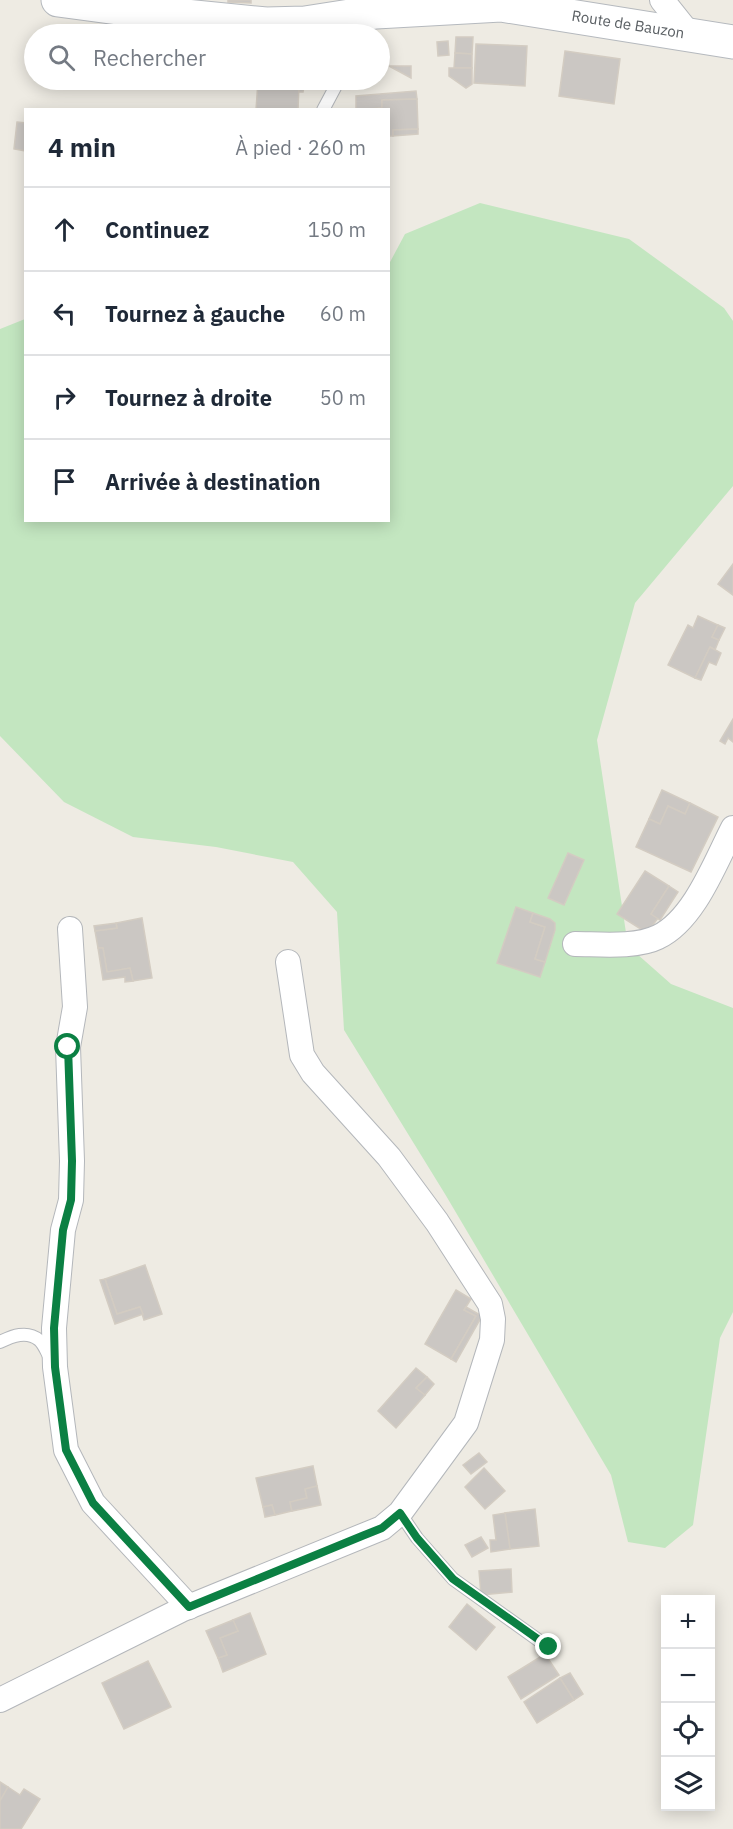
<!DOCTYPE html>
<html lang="fr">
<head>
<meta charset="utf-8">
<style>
	:root { --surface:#fff; --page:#f2f2f3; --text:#1f2937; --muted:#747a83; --line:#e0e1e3 }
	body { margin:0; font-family:"IBM Plex Sans",sans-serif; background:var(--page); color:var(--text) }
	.controls { position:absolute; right:18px; bottom:18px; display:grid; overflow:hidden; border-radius:0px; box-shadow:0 3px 15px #0003 }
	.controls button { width:54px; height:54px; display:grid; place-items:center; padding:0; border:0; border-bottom:2px solid var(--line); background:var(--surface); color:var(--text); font:30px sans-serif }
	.stop { position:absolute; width:18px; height:18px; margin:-14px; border:4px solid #0b8043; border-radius:50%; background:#fff }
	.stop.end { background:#0b8043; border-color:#fff; box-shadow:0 2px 6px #0008 }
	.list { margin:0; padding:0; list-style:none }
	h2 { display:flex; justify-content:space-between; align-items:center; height:78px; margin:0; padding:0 24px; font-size:26px }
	h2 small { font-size:20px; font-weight:400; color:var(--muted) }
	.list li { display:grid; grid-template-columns:39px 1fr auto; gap:18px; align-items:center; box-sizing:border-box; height:84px; padding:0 24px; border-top:2px solid var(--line) }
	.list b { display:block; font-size:22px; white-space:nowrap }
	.list em { font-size:20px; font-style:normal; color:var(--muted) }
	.icon { flex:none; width:33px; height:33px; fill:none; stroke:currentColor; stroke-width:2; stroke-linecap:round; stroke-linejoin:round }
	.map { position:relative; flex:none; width:733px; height:1829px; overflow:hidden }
	.search { position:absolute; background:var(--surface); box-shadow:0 3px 15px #0003; left:24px; top:24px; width:366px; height:66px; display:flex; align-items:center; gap:15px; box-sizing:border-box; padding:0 21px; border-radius:33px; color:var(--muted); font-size:22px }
	.panel { position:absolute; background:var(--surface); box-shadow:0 3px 15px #0003; left:24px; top:108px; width:366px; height:414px; border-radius:0px }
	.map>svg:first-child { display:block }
	.green { fill:#c3e6c0 }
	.building { fill:#cbc7c3; stroke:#d3ccc2; stroke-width:1.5 }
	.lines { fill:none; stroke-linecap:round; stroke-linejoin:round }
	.lane-casing { stroke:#b4b7bb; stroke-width:14 }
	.street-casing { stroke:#b4b7bb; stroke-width:26 }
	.secondary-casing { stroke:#b5b9be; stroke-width:35 }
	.lane { stroke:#fff; stroke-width:12 }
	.street { stroke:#fff; stroke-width:24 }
	.secondary { stroke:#fff; stroke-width:33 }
	.route { stroke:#0b8043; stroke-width:8 }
	.labels { text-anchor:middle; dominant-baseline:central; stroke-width:4.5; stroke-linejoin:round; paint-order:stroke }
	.street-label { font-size:15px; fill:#5b6064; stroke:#fff }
</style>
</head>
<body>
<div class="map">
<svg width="733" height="1829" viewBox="0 0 733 1829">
	<rect width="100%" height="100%" fill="#eeebe3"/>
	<polygon class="green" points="480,203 629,239 724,308 733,321 733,486 635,603 597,740 628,946 671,984 733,1008 733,1312 720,1338 693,1525 665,1548 628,1542 611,1475 445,1194 344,1030 337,912 293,862 216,847 133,837 64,802 0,736 0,329 25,319 26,520 388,520 389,264 405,234"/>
	<g class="building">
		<polygon points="228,0 251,0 251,3 228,2"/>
		<polygon points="456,37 473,37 472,54 455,53"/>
		<polygon points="448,41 449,55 438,56 437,42"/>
		<polygon points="476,44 527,46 525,86 474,83"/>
		<polygon points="565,51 620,59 614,104 559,96"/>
		<polygon points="455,53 472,54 472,68 454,68"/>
		<polygon points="389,66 411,66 411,78"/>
		<polygon points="449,68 472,68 472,84 466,88 449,76"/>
		<polygon points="258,80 305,80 303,92 299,92 299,84"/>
		<polygon points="258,81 299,84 298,110 256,110"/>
		<polygon points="416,91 417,99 382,100 382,108 356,110 356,96"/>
		<polygon points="417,99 418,129 393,130 393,136 388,136 388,110 362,110 382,108 382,100"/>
		<polygon points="17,122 26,123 26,151 14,149"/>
		<polygon points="418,129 418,134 393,136 393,130"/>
		<polygon points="733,564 733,595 718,584"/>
		<polygon points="698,616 718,625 712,637 719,640 715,650 710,647 695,678 668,665 688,625 693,628"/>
		<polygon points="718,625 725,628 719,640 712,637"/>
		<polygon points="710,647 721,653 716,665 709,662 701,680 695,678"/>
		<polygon points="733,719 733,742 728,738 725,744 720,741"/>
		<polygon points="662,790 690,803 685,814 668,806 660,824 649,819"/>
		<polygon points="690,803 718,817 691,872 636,847 649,819 660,824 668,806 685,814"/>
		<polygon points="568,853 584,860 564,905 548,898"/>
		<polygon points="645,871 669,886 651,914 658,918 647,933 617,914"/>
		<polygon points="669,886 678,892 660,920 651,914"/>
		<polygon points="516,907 533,913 530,922 545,927 535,959 545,962 540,977 497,963"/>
		<polygon points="533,913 550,919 555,923 555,930 545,962 535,959 545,927 530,922"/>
		<polygon points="142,918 152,978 133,981 130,968 107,972 103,948 98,948 95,931 117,928 116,923"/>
		<polygon points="116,923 117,928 95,931 94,926"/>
		<polygon points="98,948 103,948 107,972 130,968 133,981 125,982 125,977 103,980"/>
		<polygon points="145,1265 162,1314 144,1320 140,1307 117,1314 105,1279"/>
		<polygon points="105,1279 117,1314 140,1307 143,1314 115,1324 100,1280"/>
		<polygon points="456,1290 471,1299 464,1310 476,1316 451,1359 425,1344"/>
		<polygon points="466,1307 482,1316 456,1362 451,1359 476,1316 464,1310"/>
		<polygon points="416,1368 427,1377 416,1388 425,1395 396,1428 378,1411"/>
		<polygon points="427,1377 434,1384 425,1395 416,1388"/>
		<polygon points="479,1453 487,1462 471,1474 463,1465"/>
		<polygon points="313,1466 317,1486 305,1489 307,1498 290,1502 292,1511 275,1515 272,1505 263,1507 256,1478"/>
		<polygon points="484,1468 505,1491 485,1509 465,1487"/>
		<polygon points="317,1486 321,1505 292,1511 290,1502 307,1498 305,1489"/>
		<polygon points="272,1505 275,1515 265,1517 263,1507"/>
		<polygon points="535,1509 539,1546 510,1549 505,1513"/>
		<polygon points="505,1513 510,1549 491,1552 490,1540 496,1540 493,1515"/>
		<polygon points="481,1537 488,1548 472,1557 465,1545"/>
		<polygon points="511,1569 512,1592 481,1595 479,1571"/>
		<polygon points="467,1604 495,1627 476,1650 449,1627"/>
		<polygon points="250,1613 266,1654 223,1672 218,1658 227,1655 220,1638 238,1631 233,1620"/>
		<polygon points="233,1620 238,1631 220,1638 227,1655 218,1658 206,1631"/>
		<polygon points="545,1654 559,1675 521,1699 508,1677"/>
		<polygon points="148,1661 171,1707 124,1729 102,1683"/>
		<polygon points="570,1673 583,1694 574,1700 560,1678"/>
		<polygon points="560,1678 574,1700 537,1723 524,1702"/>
		<polygon points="0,1782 8,1787 0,1801"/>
		<polygon points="8,1787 20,1795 24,1789 40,1799 21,1829 0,1829 0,1801"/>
	</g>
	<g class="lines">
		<defs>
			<g id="lane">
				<polyline points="323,110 339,80"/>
				<path d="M0 1342C12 1336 27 1330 39 1340 44 1344 47 1353 50 1358"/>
				<polyline points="400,1513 417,1538 453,1579 548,1647"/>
			</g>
			<g id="street">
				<polyline points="662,0 690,35"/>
				<polyline points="70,929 75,1007 68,1047 72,1161 71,1200 63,1230 54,1328 55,1367 66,1450 93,1503 189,1607"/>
				<path d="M575 944C598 944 636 948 658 937 694 920 715 863 733 828"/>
				<polyline points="0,1700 181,1610 382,1528 400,1513 466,1423 492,1340 493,1319 490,1304 437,1222 389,1157 313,1073 302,1055 288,962"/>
			</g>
			<polyline id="secondary" points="58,0 155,13 266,24 305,23 376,12 501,5 733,42"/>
		</defs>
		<use href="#lane" class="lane-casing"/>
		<use href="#street" class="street-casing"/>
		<use href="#secondary" class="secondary-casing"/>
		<use href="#lane" class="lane"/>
		<use href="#street" class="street"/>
		<use href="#secondary" class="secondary"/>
	</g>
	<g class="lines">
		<polyline class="route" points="68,1047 72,1161 71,1200 63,1230 54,1328 55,1367 66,1450 93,1503 189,1607 362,1536 382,1528 400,1513 417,1538 453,1579 549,1647"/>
	</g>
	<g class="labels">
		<g class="street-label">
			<text transform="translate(628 24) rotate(9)">Route de Bauzon</text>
		</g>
	</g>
</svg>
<div class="controls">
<button>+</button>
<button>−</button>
<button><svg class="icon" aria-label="locate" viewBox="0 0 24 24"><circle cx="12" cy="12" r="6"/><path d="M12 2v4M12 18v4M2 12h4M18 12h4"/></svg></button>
<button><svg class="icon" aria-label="layers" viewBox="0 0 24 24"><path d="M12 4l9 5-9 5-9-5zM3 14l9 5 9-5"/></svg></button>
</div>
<div class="stop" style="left:68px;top:1047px"></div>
<div class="stop end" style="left:549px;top:1647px"></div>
<div class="search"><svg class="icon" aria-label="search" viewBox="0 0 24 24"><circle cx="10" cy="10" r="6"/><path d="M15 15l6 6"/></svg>Rechercher</div>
<section class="panel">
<h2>4 min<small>À pied · 260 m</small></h2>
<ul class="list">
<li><svg class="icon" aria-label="ahead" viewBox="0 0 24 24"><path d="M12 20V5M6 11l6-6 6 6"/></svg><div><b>Continuez</b></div><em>150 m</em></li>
<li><svg class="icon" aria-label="left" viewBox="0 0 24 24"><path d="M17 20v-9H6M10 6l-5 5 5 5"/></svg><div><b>Tournez à gauche</b></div><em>60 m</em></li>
<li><svg class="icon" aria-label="right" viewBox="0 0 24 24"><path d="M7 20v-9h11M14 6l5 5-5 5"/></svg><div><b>Tournez à droite</b></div><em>50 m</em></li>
<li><svg class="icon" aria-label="arrive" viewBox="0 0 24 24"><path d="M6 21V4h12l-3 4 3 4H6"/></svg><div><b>Arrivée à destination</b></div></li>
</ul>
</section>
</div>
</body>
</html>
